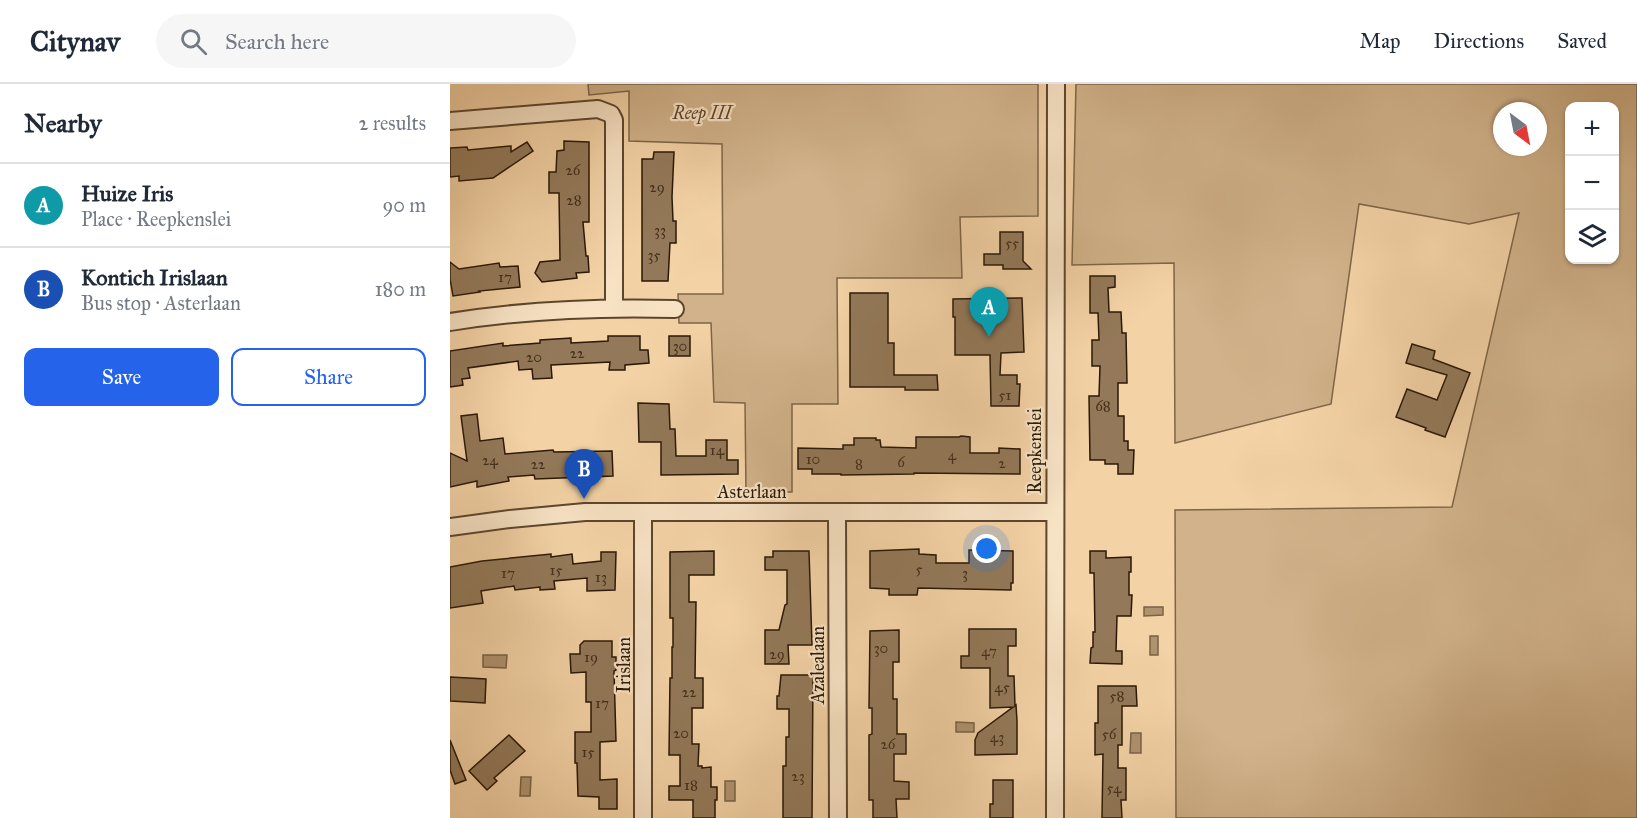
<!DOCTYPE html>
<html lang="en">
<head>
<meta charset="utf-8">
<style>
	:root { --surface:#fff; --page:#f6f6f7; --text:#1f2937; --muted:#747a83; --line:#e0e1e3; --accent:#2563eb }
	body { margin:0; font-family:"IM FELL Great Primer",serif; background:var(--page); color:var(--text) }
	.controls { position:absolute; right:18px; top:18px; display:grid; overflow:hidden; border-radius:12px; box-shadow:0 2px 4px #0004 }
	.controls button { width:54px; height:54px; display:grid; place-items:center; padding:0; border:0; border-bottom:2px solid var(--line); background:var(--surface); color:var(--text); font:30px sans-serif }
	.compass { position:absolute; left:1043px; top:18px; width:54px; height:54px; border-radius:50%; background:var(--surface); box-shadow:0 2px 4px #0004; rotate:148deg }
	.you { position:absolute; left:537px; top:465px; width:21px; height:21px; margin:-15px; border:4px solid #fff; border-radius:50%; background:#1a73e8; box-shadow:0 0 0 9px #1a73e833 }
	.badge { display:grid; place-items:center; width:39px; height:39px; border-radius:50%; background:var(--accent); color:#fff; font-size:20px; font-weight:700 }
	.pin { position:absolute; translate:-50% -50px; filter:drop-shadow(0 2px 3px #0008) }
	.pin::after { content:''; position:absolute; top:32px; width:21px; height:18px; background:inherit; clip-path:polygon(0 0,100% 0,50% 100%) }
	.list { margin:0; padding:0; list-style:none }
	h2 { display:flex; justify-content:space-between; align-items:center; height:78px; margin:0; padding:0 24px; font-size:26px }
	h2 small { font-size:20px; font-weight:400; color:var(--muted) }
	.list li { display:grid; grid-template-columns:39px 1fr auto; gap:18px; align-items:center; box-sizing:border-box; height:84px; padding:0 24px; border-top:2px solid var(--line) }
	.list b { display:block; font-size:22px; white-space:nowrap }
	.list p { margin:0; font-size:20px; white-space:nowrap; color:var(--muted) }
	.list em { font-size:20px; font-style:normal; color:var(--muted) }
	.actions { display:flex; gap:12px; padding:18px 24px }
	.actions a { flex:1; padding:14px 0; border:2px solid var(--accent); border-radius:12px; text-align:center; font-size:21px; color:var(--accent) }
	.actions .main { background:var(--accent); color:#fff }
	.icon { flex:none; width:33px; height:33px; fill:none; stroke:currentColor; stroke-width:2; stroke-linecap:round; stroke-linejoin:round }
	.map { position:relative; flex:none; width:1187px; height:734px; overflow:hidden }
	header { display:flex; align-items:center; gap:36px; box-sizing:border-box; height:84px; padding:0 30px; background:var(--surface); border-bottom:2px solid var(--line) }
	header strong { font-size:28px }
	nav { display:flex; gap:33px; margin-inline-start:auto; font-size:21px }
	.search { width:420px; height:54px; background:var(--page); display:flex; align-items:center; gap:15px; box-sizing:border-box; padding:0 21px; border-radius:33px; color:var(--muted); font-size:22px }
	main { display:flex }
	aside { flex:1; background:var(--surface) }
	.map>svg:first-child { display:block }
	.green { fill:#d1b28a; stroke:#7e6548; stroke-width:1.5; fill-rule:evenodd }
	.water { fill:#af936f; stroke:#7a6245; stroke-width:1.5 }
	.building { fill:#937959; stroke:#2b1806; stroke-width:1.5 }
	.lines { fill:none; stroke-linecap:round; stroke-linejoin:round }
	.street-casing { stroke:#5d462e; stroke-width:20 }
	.street { stroke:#f7e2c4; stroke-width:16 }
	.labels { text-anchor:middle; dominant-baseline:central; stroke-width:4.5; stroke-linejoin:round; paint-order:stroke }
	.number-label { font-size:15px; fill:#45301b }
	.park-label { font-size:18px; font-style:italic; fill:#5d462e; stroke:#f7e2c4 }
	.street-label { font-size:18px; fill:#2b1806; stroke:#f7e2c4 }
</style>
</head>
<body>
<header>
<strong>Citynav</strong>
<div class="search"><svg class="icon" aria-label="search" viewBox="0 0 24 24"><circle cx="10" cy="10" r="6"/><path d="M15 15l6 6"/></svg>Search here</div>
<nav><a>Map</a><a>Directions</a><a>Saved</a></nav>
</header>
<main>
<aside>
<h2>Nearby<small>2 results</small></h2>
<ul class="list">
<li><span class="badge" style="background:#0f9aa8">A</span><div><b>Huize Iris</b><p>Place · Reepkenslei</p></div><em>90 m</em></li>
<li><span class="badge" style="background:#1a4fb4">B</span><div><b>Kontich Irislaan</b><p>Bus stop · Asterlaan</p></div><em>180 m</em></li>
</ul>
<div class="actions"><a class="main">Save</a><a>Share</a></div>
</aside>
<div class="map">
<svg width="1187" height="734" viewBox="0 0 1187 734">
	<rect width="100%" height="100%" fill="#f3d2a5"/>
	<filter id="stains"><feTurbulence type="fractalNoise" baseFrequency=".00333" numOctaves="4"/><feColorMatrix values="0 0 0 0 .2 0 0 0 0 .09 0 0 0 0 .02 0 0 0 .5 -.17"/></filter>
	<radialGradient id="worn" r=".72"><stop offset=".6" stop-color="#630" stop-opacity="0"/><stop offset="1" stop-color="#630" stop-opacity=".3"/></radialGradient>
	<g class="green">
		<polygon points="138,0 588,0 588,132 510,133 512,194 387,194 388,320 342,320 342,408 296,408 295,319 264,318 261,239 229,239 228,210 273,210 272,60 179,57 179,7 139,11"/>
		<path d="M626 0H1187V734H726L725 426 1002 423 1069 129 1019 140 909 120 881 320 725 359 724 179 622 181ZM1164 22V176H1120V22ZM1052 27H1088V63H1052Z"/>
	</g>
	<g class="water">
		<polygon points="694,523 713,523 713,531 694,532"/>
		<rect x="700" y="552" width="8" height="19"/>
		<polygon points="33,571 57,571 56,584 33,583"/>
		<polygon points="506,638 524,639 524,648 506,648"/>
		<polygon points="681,649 691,649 691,669 680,669"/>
		<polygon points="71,693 81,693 80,712 70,712"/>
		<rect x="275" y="697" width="10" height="20"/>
	</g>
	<g class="building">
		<polygon points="114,57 139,58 139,138 133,138 136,172 138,172 139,188 126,189 127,194 92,198 85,189 90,178 110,176 109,109 99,109 99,88 106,88 107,67 114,66"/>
		<polygon points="77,58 83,67 43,94 9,97 9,92 0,93 0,64 17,63 18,66 61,62 61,68"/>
		<polygon points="204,68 224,68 222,113 223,137 226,137 226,159 220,159 218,197 192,197 192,75 203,75"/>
		<polygon points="550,148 573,148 573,177 581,185 553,185 553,181 534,181 534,170 550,170"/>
		<polygon points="0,178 9,185 49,179 50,183 68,182 70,203 29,207 30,208 3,212 0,195"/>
		<polygon points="640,192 665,192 665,203 658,204 659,228 671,228 672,249 676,249 677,299 668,299 668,332 674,332 674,357 678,357 678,366 684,366 683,390 668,390 668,380 655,380 655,376 640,376 639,312 649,312 650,282 642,282 642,256 649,256 648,229 640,229"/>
		<polygon points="400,209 438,209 438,259 444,259 444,291 487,291 488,306 455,306 455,303 400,303"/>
		<polygon points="572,214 574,268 551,269 550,291 567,291 567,300 570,300 569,322 541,322 540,271 505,271 505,233 503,233 503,215"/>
		<polygon points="158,252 190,252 190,266 198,266 199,279 175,281 175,286 159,286 160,278 101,281 102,294 83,295 82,285 69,286 68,277 18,284 20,294 12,295 13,301 0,303 0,267 53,259 53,262 90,259 90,256 121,254 121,259 158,257"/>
		<rect x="219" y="252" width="21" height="20"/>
		<polygon points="962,260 985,267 983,275 1020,289 995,353 975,346 976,344 946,333 957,305 987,316 997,291 956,279"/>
		<polygon points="188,319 219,320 220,345 225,345 226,372 256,372 256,356 277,356 277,376 288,376 288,390 211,391 211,358 189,358"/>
		<polygon points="27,330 30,357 53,354 55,370 103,366 104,368 162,367 163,392 85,395 84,391 58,393 59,397 27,403 27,397 0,403 0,369 17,377 11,332"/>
		<polygon points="511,352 520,353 520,369 549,369 549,364 570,365 570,390 464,389 464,390 391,391 391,390 362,390 362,385 348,385 348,364 393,365 393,361 404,361 404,354 426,354 426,356 430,356 431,363 466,364 466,353 509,353"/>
		<polygon points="469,465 469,470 486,471 486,479 519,479 519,466 563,467 563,499 561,499 561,506 468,504 467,511 439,511 439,505 420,504 420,467"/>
		<polygon points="264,467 264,491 239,491 239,518 246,518 245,594 253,594 253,624 242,624 242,660 249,660 248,682 252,682 252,684 261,683 261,703 267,703 267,716 265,716 265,734 243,734 243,716 219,716 219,702 230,702 230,671 219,671 220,594 222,594 222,563 223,563 223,534 220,534 220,468"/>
		<polygon points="323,467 359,467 362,561 338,561 339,580 315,580 315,546 329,546 335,521 337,520 337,486 315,486 315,473 323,473"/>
		<polygon points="640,467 656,467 656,474 681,473 681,488 679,488 679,511 682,511 681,532 667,532 666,567 672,567 672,580 640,579 641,564 643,563 643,548 645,548 644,489 640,489"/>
		<polygon points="151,468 166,468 165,506 137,507 137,494 104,497 105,505 90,506 90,503 65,506 64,502 31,507 33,519 0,524 0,483 32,477 101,470 101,473 122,470 123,480 151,477"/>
		<polygon points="519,545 566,545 566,562 558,562 558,592 564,592 565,622 566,621 567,637 567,670 525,671 525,656 528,649 563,623 540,624 540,584 511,584 511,572 519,572"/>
		<polygon points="449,546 449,578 443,578 443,615 447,615 447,650 456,650 456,670 444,670 444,697 459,698 459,715 446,715 447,734 423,734 423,716 419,716 419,651 422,650 422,624 419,624 420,547"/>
		<polygon points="134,557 162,557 162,573 166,573 166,586 164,587 166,657 150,658 150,696 167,695 167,725 149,725 149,713 128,712 127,679 125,679 125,648 141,648 141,618 136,618 136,588 121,589 120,570 130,570 130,561"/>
		<polygon points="331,591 363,591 362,734 333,734 333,682 336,682 336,653 339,653 339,625 327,625 327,612 329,612"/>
		<polygon points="0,593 36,595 35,619 0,617"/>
		<polygon points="648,602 686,602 687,622 672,622 672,661 668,661 668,684 676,684 676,716 671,716 672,734 652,734 653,670 645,671 645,639 648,639"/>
		<polygon points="59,651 75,667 44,694 47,697 37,706 19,687"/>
		<polygon points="0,656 16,696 5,700 0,686"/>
		<polygon points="543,696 563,696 563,734 540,734 540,720 543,720"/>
	</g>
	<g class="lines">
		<defs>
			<g id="street">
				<polyline points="0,37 148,25 161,30 164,36 164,224"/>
				<path d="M0 238C74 226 150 223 225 225"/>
				<polyline points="387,428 388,734"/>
				<polyline points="0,443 60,435 135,428 604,428"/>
				<polyline points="193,734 193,428"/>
				<polyline points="605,734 606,0"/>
			</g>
		</defs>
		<use href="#street" class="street-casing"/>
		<use href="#street" class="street"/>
	</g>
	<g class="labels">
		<g class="number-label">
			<text x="123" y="86">26</text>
			<text x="207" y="103">29</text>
			<text x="124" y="116">28</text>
			<text x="210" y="146">33</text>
			<text x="562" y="159">55</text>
			<text x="204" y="171">35</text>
			<text x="55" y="193">17</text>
			<text x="230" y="262">30</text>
			<text x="127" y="269">22</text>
			<text x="84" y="273">20</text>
			<text x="555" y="311">51</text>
			<text x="653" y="322">68</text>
			<text x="267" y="366">14</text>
			<text x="502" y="371">4</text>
			<text x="363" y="375">10</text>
			<text x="40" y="376">24</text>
			<text x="451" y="378">6</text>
			<text x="552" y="379">2</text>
			<text x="88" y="380">22</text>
			<text x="409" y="380">8</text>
			<text x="469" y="485">5</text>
			<text x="106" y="486">15</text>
			<text x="58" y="489">17</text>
			<text x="515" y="489">3</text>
			<text x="151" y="493">13</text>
			<text x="431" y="564">30</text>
			<text x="539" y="567">47</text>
			<text x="327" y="570">29</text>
			<text x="141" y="573">19</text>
			<text x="552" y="603">45</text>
			<text x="239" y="608">22</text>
			<text x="667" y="612">58</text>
			<text x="152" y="619">17</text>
			<text x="231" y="649">20</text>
			<text x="659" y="650">56</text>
			<text x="547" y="653">43</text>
			<text x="438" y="660">26</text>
			<text x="138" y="668">15</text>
			<text x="348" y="692">23</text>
			<text x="241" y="701">18</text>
			<text x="664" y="704">54</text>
		</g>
		<g class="park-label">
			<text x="252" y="29">Reep III</text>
		</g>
		<g class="street-label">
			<text transform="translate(585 367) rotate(-90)">Reepkenslei</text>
			<text x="302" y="408">Asterlaan</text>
			<text transform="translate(174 581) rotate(-90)">Irislaan</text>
			<text transform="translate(368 581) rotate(-90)">Azalealaan</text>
		</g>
	</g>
	<rect width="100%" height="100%" filter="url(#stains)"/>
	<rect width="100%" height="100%" fill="url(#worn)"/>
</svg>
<div class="controls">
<button>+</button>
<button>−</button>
<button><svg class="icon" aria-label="layers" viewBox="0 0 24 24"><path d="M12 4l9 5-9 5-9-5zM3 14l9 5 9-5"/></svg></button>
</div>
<svg class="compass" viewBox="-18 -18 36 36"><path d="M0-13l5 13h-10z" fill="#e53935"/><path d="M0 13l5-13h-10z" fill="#747a83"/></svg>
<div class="you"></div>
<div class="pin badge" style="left:539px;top:253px;background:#0f9aa8">A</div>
<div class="pin badge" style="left:134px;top:415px;background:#1a4fb4">B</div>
</div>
</main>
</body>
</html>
